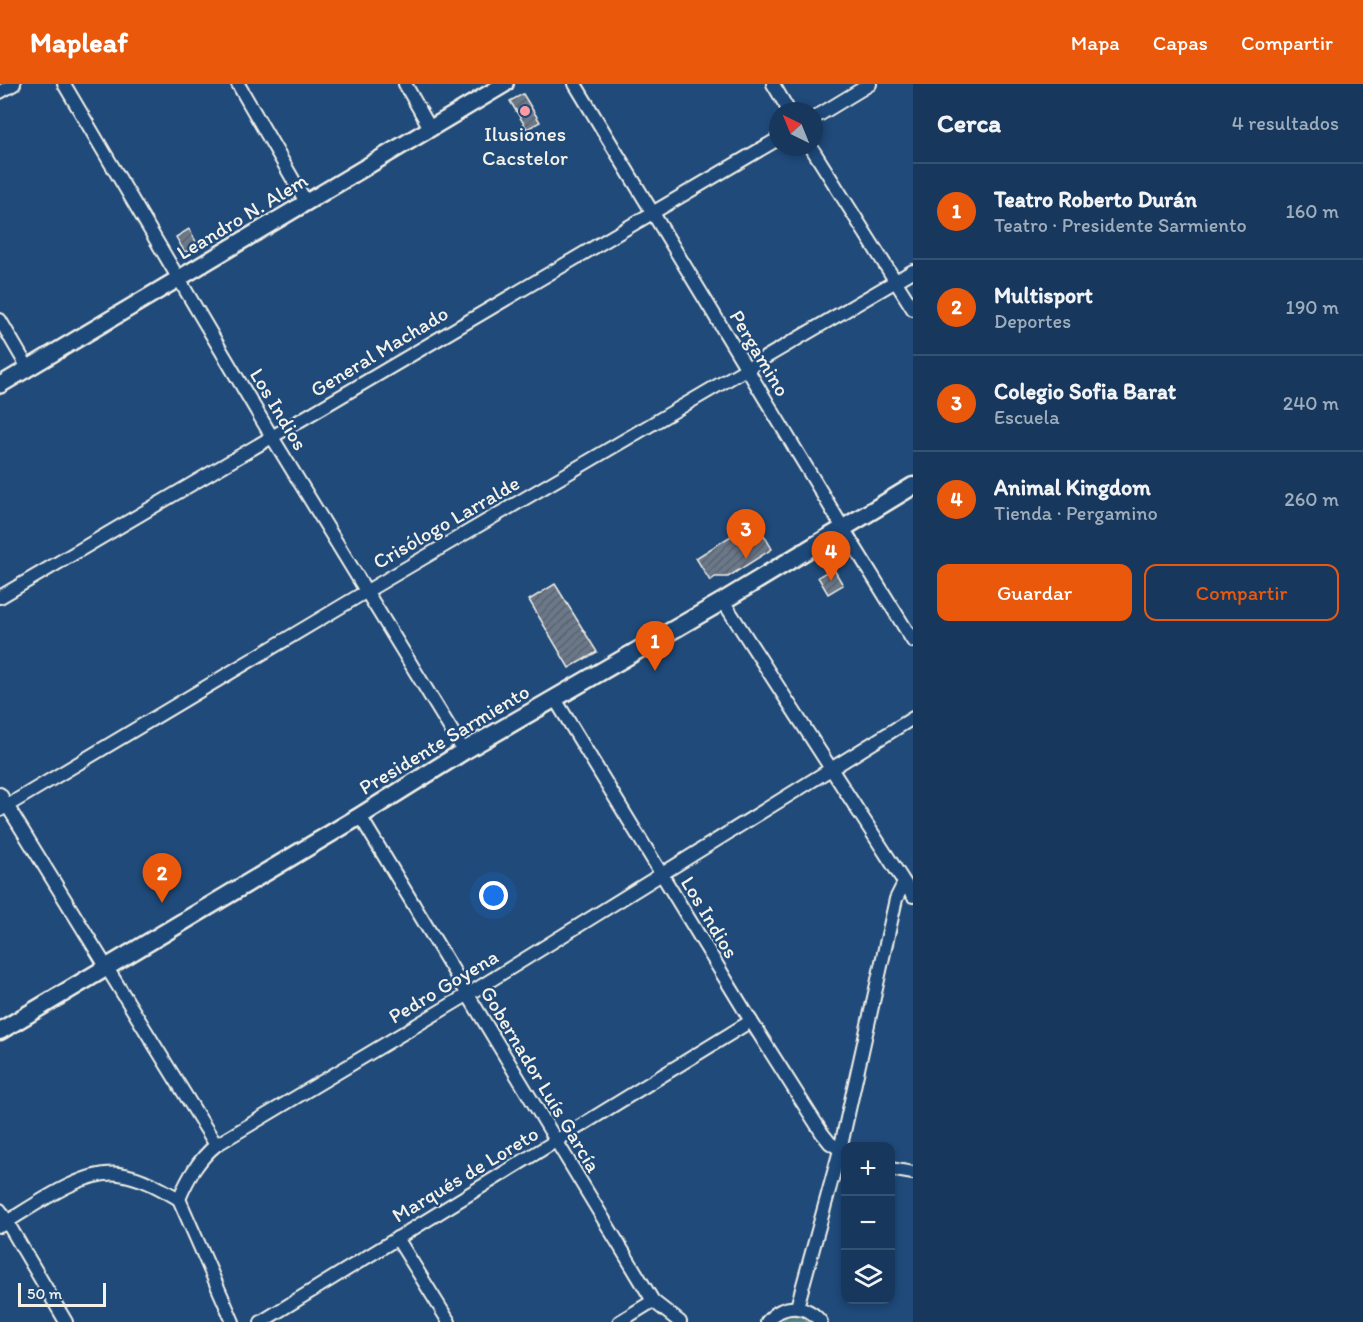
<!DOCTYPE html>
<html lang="es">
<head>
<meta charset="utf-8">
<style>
	:root { --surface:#17385c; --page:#244365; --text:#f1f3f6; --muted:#9eacbb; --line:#365272; --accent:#ea580c }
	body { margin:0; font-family:Itim,sans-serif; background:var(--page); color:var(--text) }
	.controls { position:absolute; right:18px; bottom:18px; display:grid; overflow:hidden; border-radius:12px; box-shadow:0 3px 9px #0003 }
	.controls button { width:54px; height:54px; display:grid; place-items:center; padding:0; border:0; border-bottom:2px solid var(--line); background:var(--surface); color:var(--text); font:30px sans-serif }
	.compass { position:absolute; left:769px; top:18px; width:54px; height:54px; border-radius:50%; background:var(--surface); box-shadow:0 3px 9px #0003; rotate:317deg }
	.scale { position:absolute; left:18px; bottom:15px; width:88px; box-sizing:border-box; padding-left:6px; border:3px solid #f4f1e8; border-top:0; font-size:16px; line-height:21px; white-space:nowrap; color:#f4f1e8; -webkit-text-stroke:4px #1f4a7a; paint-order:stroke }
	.you { position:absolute; left:494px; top:812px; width:21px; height:21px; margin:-15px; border:4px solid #fff; border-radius:50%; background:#1a73e8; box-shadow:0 0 0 9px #1a73e833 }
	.badge { display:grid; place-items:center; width:39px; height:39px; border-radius:50%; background:var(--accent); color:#fff; font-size:20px; font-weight:700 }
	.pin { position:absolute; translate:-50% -50px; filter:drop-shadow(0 2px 3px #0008) }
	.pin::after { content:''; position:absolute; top:32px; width:21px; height:18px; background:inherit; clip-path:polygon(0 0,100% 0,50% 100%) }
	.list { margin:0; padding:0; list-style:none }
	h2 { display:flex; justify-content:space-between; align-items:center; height:78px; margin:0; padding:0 24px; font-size:26px }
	h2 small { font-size:20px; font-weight:400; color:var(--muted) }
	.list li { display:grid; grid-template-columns:39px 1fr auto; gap:18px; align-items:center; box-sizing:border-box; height:96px; padding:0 24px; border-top:2px solid var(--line) }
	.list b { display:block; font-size:22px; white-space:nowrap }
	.list p { margin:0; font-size:20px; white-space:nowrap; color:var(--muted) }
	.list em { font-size:20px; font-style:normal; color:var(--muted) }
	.actions { display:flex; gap:12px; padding:18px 24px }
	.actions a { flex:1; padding:14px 0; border:2px solid var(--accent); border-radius:12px; text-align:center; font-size:21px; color:var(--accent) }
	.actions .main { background:var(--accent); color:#fff }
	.icon { flex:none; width:33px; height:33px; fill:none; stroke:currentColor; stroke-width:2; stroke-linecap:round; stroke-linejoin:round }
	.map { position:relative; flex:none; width:913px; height:1238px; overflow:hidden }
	header { display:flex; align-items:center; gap:36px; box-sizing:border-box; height:84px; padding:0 30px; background:var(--accent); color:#fff }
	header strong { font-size:28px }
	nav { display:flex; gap:33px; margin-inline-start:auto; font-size:21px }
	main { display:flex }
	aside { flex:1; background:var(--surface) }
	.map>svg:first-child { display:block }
	.park { fill:url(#park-dots); stroke:#a2b7b6; stroke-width:1.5 }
	.building { fill:url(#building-hatch); stroke:#f4f1e8; stroke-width:1.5 }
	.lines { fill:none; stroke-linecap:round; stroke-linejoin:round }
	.minor-casing { stroke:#f4f1e8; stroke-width:16 }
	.tertiary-casing { stroke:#f4f1e8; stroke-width:20 }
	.secondary-casing { stroke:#f4f1e8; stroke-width:21 }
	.minor { stroke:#1f4a7a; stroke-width:12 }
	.tertiary { stroke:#1f4a7a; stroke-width:15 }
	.secondary { stroke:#1f4a7a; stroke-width:16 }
	.poi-dot { fill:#ff9aa2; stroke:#1f4a7a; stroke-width:2 }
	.labels { text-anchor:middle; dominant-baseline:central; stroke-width:4.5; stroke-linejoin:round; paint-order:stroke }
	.poi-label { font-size:21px; fill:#f4f1e8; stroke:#1f4a7a }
	.street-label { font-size:21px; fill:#f4f1e8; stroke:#1f4a7a }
</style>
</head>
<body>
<header>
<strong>Mapleaf</strong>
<nav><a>Mapa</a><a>Capas</a><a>Compartir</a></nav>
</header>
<main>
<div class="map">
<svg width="913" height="1238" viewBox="0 0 913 1238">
	<defs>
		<pattern id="park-dots" width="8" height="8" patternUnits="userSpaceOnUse" patternTransform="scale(1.5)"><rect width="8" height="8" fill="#517d85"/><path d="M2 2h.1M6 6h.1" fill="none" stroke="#4d6569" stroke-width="1.8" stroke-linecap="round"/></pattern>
		<pattern id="building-hatch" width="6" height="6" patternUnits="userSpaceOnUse" patternTransform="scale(1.5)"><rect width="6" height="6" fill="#6b788a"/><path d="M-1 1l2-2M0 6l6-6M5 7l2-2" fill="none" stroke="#5c626b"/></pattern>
	</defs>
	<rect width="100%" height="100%" fill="#1f4a7a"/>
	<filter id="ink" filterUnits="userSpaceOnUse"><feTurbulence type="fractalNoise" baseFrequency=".0167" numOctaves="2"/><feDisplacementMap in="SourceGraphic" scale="12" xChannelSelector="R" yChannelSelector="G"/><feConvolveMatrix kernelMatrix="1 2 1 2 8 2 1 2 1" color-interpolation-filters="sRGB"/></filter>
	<g filter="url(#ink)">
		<polygon class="park" points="790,1226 818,1238 771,1238"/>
		<g class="building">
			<polygon points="523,10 540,38 527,45 510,17"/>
			<polygon points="189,145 199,163 190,168 184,167 176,153"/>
			<polygon points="734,450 743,464 764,451 772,465 728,493 715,493 710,497 696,474"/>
			<polygon points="833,484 843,501 828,510 818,493"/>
			<polygon points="555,500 597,568 569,584 529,516"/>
		</g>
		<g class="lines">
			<defs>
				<g id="minor">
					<polyline points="64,0 272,353 464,667"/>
					<polyline points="238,0 306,118"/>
					<polyline points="405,0 430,44"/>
					<polyline points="575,0 843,444 913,557"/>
					<polyline points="773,0 789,27"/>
					<polyline points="0,8 14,0"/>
					<polyline points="814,34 870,0"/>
					<polyline points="811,63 913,225"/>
					<polyline points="0,236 28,284"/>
					<polyline points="0,513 778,55"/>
					<polyline points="723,517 913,812"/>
					<polyline points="555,615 751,937 822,1049 830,1059 846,1069"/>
					<polyline points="0,710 216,1061"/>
					<polyline points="0,726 367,507 913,187"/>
					<polyline points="360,732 653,1217 680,1238"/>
					<polyline points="890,1085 913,1089"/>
					<path d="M179 1115C188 1094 198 1076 216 1061L467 911 913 634"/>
					<polyline points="179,1115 233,1238"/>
					<polyline points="0,1126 66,1238"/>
					<path d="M0 1142C31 1124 82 1085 119 1090 141 1093 160 1104 179 1115"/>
					<polyline points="397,1154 449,1238"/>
					<polyline points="797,1223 840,1066 896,815 904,799"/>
					<polyline points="261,1238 751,937"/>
					<polyline points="619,1238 653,1217"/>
					<path d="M767 1238C782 1219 806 1219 821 1238"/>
				</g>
				<polyline id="tertiary" points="0,301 505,0"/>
				<polyline id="secondary" points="0,947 360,732 464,667 723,517 913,402"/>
			</defs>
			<use href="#minor" class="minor-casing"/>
			<use href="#tertiary" class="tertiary-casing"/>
			<use href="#secondary" class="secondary-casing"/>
			<use href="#minor" class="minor"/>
			<use href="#tertiary" class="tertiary"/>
			<use href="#secondary" class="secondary"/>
		</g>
	</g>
	<circle class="poi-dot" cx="525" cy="27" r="6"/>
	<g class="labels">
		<g class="poi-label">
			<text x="525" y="49">Ilusiones<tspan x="525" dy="24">Cacstelor</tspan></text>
		</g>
		<g class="street-label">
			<text transform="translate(242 132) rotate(-31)">Leandro N. Alem</text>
			<text transform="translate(379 267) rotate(-31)">General Machado</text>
			<text transform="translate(760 269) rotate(59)">Pergamino</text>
			<text transform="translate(279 325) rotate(59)">Los Indios</text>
			<text transform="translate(446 438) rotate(-30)">Crisólogo Larralde</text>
			<text transform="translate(444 655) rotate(-31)">Presidente Sarmiento</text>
			<text transform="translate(710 833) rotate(59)">Los Indios</text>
			<text transform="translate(443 902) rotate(-31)">Pedro Goyena</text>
			<text transform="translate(541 995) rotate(59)">Gobernador Luís García</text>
			<text transform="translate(465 1090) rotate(-31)">Marqués de Loreto</text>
		</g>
	</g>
</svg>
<div class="controls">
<button>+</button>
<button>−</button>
<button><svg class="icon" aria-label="layers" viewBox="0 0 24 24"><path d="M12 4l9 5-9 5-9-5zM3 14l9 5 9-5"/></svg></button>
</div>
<svg class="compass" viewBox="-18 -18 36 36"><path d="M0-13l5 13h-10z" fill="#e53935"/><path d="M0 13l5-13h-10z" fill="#9eacbb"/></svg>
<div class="scale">50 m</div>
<div class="you"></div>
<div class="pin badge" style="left:655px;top:587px">1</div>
<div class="pin badge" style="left:162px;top:819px">2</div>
<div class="pin badge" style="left:746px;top:475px">3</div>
<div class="pin badge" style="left:831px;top:497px">4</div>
</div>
<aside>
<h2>Cerca<small>4 resultados</small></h2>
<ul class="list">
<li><span class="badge">1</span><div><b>Teatro Roberto Durán</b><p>Teatro · Presidente Sarmiento</p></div><em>160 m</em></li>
<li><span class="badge">2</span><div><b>Multisport</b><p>Deportes</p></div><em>190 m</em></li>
<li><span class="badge">3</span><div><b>Colegio Sofia Barat</b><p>Escuela</p></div><em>240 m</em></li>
<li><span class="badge">4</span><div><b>Animal Kingdom</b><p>Tienda · Pergamino</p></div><em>260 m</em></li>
</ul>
<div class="actions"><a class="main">Guardar</a><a>Compartir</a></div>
</aside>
</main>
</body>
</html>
